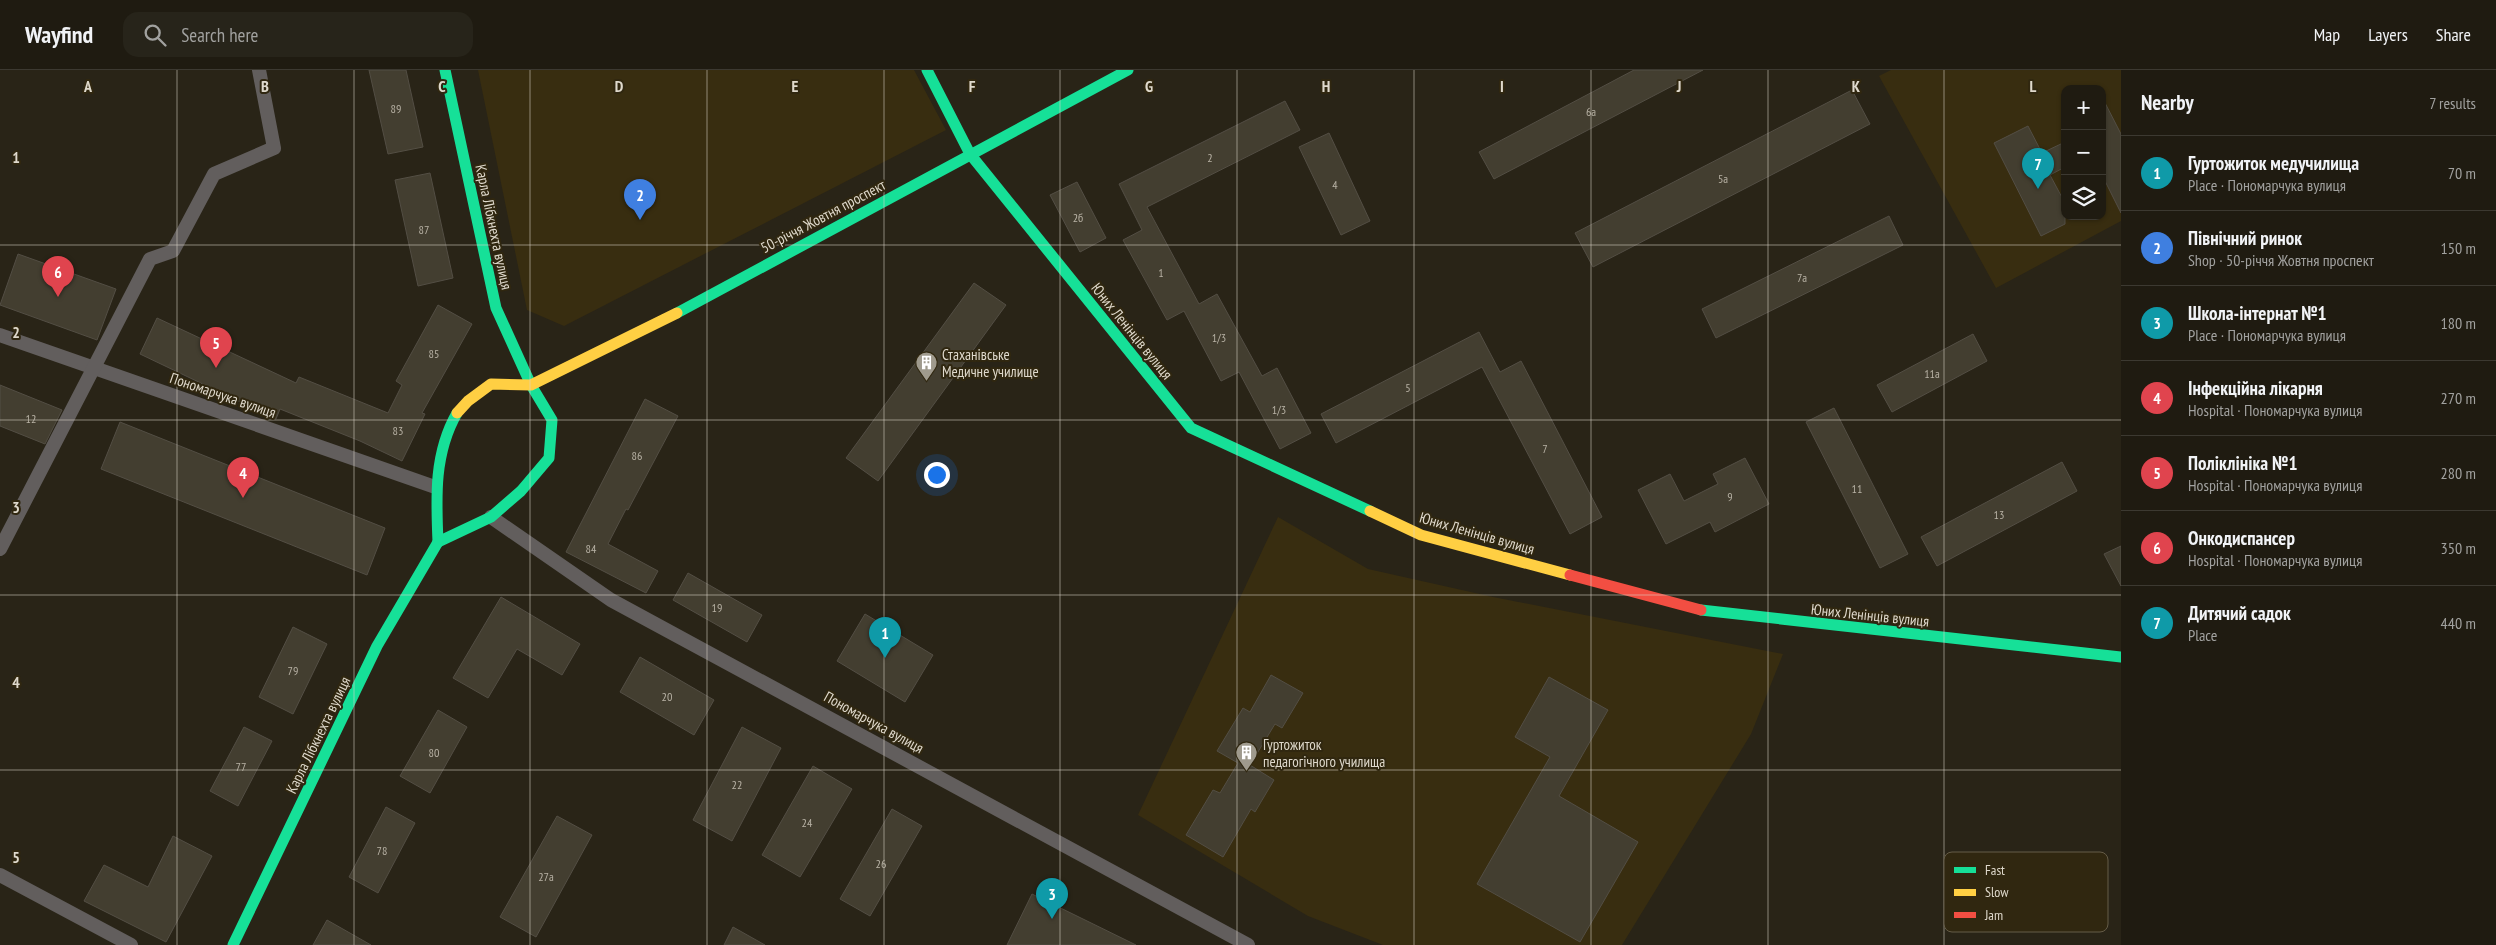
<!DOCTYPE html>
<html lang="en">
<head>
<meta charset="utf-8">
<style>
	:root { --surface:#1f1b11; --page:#27241a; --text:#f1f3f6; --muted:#a1a19f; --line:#3c3931; --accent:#9f9a8d }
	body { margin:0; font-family:"PT Sans Narrow",sans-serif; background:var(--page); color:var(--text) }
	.controls { position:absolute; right:15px; top:15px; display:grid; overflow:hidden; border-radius:10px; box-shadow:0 1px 4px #0004 }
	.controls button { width:45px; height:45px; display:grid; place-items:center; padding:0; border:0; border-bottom:1px solid var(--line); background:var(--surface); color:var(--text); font:25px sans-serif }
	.you { position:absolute; left:936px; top:404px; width:18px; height:18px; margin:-12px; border:4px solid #fff; border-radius:50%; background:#1a73e8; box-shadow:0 0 0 8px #1a73e833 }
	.badge { display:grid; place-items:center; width:32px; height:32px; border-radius:50%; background:var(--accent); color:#fff; font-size:16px; font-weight:700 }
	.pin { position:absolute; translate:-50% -41px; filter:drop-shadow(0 1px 2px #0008) }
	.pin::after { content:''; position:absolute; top:26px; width:18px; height:15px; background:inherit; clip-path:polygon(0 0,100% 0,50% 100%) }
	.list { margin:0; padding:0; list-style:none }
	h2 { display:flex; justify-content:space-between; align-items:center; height:65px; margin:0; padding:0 20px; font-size:21px }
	h2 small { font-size:16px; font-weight:400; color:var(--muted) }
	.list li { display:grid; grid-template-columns:32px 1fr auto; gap:15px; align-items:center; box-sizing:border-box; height:75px; padding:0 20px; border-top:1px solid var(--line) }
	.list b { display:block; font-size:19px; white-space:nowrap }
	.list p { margin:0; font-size:16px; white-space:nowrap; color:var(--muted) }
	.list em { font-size:16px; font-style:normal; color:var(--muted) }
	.icon { flex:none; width:28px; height:28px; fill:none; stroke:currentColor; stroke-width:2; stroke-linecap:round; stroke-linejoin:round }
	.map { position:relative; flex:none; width:2121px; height:875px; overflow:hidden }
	header { display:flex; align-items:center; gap:30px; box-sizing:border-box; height:70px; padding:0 25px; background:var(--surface); border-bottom:1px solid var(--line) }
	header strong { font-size:24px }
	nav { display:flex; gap:28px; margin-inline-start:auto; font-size:18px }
	.search { width:350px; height:45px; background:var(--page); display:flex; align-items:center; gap:12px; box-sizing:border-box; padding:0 18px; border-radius:15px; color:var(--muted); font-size:19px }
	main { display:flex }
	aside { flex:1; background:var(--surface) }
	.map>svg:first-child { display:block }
	.built { fill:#382d10; fill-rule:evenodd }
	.building { fill:#433e30; stroke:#534e44 }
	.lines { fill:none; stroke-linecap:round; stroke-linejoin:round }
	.street { stroke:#625e5d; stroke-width:14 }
	.fast { stroke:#16e098; stroke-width:11 }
	.slow { stroke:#ffcf43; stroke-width:11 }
	.jam { stroke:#f24e42; stroke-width:11 }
	.grid { fill:none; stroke:#dfd9cc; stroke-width:1; stroke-opacity:0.55 }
	.labels { text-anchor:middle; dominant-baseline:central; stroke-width:4; stroke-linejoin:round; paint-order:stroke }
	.number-label { font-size:12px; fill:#b8b2a5 }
	.street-label { font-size:15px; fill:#dfd9cc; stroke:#302710 }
	.poi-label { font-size:15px; fill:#dfd9cc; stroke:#302710; text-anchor:start }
	.key { fill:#302710; stroke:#655c48; stroke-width:1 }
	.key-label { font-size:14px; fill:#dfd9cc }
	.grid-label { font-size:16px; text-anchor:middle; font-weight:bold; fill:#dfd9cc; stroke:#302710; stroke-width:4; stroke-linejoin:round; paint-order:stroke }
</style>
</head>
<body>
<header>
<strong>Wayfind</strong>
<div class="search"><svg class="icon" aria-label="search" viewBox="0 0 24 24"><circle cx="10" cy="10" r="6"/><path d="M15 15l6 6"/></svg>Search here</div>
<nav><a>Map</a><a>Layers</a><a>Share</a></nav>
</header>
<main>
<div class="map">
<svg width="2121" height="875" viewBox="0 0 2121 875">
	<rect width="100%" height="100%" fill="#292417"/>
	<g class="built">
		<polygon points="478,0 914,0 946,60 564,256 527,240"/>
		<path d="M1891 0H2121V151L1996 218 1879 6ZM2065 19H2102V146H2065Z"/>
		<polygon points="1278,447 1368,499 1493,527 1783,584 1751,664 1622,875 1383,875 1308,846 1138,745"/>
	</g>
	<g class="building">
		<polygon points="369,0 406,0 423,77 388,84"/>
		<polygon points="1634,0 1703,0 1494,109 1479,82"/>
		<polygon points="1852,20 1870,54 1593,197 1575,163"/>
		<polygon points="2102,27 2121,64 2121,143 2102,105"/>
		<polygon points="1285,31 1300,60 1147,137 1199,234 1217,224 1262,306 1277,298 1311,363 1280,379 1239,302 1221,311 1184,241 1167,250 1123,170 1142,160 1119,114"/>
		<polygon points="2028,56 2042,83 2065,72 2065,97 2050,105 2065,133 2065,154 2041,166 1994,73"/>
		<polygon points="1329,63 1370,151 1341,165 1299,77"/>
		<polygon points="430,103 453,208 418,216 395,110"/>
		<polygon points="1077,112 1106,168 1080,182 1050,125"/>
		<polygon points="1889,146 1903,175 1716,268 1702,239"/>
		<polygon points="18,184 116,219 97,270 0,235"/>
		<polygon points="974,213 1006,235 878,411 846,388"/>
		<polygon points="438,235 472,254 422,343 425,344 402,391 360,371 280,339 276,349 140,284 157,248 296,313 299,307 388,343 402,315 396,311"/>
		<polygon points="1479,262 1500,302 1521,291 1602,447 1570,464 1482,297 1336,373 1321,344"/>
		<polygon points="1973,264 1987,291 1892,342 1877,315"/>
		<polygon points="0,315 62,340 45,374 0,356"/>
		<polygon points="645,329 678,346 628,440 626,439 608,474 658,501 646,523 566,482"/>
		<polygon points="1834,338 1908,484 1880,498 1806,352"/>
		<polygon points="120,352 385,458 367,505 101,399"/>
		<polygon points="1745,388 1769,434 1715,462 1710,452 1666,474 1638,420 1670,404 1684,431 1718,414 1713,404"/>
		<polygon points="2062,392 2077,421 1937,496 1921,467"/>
		<polygon points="2121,476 2121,516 2104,484"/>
		<polygon points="688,503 762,545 747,572 673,530"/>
		<polygon points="501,527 580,574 562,605 517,579 488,628 453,608"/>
		<polygon points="865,544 933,585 905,632 837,591"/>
		<polygon points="293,557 327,574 293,644 259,627"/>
		<polygon points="640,587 714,630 694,665 620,622"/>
		<polygon points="1271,605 1303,623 1282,658 1275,654 1250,695 1274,710 1255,742 1251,739 1223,787 1186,765 1213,720 1220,723 1238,693 1217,681 1243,638 1250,642"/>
		<polygon points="1549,607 1608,640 1559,726 1638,772 1580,872 1477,814 1550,687 1515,667"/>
		<polygon points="438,640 467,657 430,723 400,706"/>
		<polygon points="244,657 272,671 238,736 210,721"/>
		<polygon points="742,657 781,678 732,771 693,750"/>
		<polygon points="813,696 852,719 800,807 762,785"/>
		<polygon points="386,737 415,753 378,823 349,807"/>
		<polygon points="892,739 922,756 870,846 840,829"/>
		<polygon points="557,746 592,765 536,867 500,847"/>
		<polygon points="173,766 212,786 166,872 84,831 104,795 148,817"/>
		<polygon points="1032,824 1136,875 1007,875"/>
		<polygon points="327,850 371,875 313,875"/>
		<polygon points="733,857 765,875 724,875"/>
	</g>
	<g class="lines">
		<g class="street">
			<polyline points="0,265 435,417"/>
			<polyline points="491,447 611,530 1248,875"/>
			<polyline points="0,479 150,189 173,181 214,104 274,78 259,0"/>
			<polyline points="0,805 131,875"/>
		</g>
		<g class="fast">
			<path d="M445 0 496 238 531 315 552 350 549 388 521 421 491 447 438 472C436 427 434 383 457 343"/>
			<polyline points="927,0 970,84 1191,358 1370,441"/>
			<polyline points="677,243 1128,0"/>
			<polyline points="1701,540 2121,587"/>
			<polyline points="233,875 377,576 438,472"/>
		</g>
		<g class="slow">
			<polyline points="457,343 468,331 491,314 531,315 677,243"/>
			<polyline points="1370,441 1421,465 1570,505"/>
		</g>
		<polyline class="jam" points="1570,505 1701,540"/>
	</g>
	<path class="grid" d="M177 0V875M354 0V875M530 0V875M707 0V875M884 0V875M1060 0V875M1237 0V875M1414 0V875M1591 0V875M1768 0V875M1944 0V875M0 175H2121M0 350H2121M0 525H2121M0 700H2121"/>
	<defs>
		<symbol id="building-pin" viewBox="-11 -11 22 30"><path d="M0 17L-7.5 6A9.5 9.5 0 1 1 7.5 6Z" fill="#9f9a8d" stroke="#302710"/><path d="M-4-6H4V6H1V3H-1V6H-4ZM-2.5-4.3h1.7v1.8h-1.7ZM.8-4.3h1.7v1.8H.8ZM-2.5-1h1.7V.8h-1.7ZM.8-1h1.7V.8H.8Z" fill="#fff"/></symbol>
	</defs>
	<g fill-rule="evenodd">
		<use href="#building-pin" x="914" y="280" width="25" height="34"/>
		<use href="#building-pin" x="1234" y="670" width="25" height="34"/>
	</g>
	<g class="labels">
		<g class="number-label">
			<text x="396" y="38">89</text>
			<text x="1591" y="41">6а</text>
			<text x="1210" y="87">2</text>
			<text x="1723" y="108">5а</text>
			<text x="1335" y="114">4</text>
			<text x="1078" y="147">2б</text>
			<text x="424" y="159">87</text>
			<text x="1161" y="202">1</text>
			<text x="1802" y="207">7а</text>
			<text x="1219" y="267">1/3</text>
			<text x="434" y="283">85</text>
			<text x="1932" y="303">11а</text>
			<text x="1408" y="317">5</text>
			<text x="1279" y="339">1/3</text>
			<text x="31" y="348">12</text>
			<text x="398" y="360">83</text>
			<text x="1545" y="378">7</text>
			<text x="637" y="385">86</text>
			<text x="1857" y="418">11</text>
			<text x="1730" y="426">9</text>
			<text x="1999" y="444">13</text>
			<text x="591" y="478">84</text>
			<text x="717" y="537">19</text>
			<text x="293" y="600">79</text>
			<text x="667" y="626">20</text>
			<text x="434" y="682">80</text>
			<text x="241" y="696">77</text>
			<text x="737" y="714">22</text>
			<text x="807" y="752">24</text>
			<text x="382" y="780">78</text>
			<text x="881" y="793">26</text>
			<text x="546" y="806">27а</text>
		</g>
		<g class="street-label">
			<text transform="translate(823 146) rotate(-28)">50-річчя Жовтня проспект</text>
			<text transform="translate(494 157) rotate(78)">Карла Лібкнехта вулиця</text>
			<text transform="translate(1132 261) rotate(51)">Юних Ленінців вулиця</text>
			<text transform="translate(223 325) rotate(19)">Пономарчука вулиця</text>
			<text transform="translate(1477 463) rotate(16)">Юних Ленінців вулиця</text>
			<text transform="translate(1870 545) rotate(6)">Юних Ленінців вулиця</text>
			<text transform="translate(874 652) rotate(29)">Пономарчука вулиця</text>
			<text transform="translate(318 665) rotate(-64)">Карла Лібкнехта вулиця</text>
		</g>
		<g class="poi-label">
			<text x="942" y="284">Стаханівське<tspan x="942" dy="17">Медичне училище</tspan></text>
			<text x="1263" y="674">Гуртожиток<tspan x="1263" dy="17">педагогічного училища</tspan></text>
		</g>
	</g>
	<rect x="1944" y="782" width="164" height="80" rx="8" class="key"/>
	<rect x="1954" y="797" width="22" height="6" fill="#16e098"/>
	<rect x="1954" y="819" width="22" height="7" fill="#ffcf43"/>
	<rect x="1954" y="842" width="22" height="6" fill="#f24e42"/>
	<g class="key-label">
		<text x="1985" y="805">Fast</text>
		<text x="1985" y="827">Slow</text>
		<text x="1985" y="850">Jam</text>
	</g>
	<g class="grid-label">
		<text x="88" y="22">A</text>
		<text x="265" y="22">B</text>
		<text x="442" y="22">C</text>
		<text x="619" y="22">D</text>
		<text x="795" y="22">E</text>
		<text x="972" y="22">F</text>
		<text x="1149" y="22">G</text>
		<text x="1326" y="22">H</text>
		<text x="1502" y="22">I</text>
		<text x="1679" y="22">J</text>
		<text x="1856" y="22">K</text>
		<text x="2033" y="22">L</text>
		<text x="16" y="93">1</text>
		<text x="16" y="268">2</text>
		<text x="16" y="443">3</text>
		<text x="16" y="618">4</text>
		<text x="16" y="793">5</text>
	</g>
</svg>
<div class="controls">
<button>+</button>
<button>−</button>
<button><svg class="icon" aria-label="layers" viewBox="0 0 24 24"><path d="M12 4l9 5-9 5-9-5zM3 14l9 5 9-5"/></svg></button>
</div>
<div class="you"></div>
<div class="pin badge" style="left:885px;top:588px;background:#0f9aa8">1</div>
<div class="pin badge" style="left:640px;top:150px;background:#3f7fe0">2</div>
<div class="pin badge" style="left:1052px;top:849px;background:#0f9aa8">3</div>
<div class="pin badge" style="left:243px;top:428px;background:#e0444e">4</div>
<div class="pin badge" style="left:216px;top:298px;background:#e0444e">5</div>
<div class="pin badge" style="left:58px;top:227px;background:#e0444e">6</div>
<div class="pin badge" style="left:2038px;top:119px;background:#0f9aa8">7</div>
</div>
<aside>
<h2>Nearby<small>7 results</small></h2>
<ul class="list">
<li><span class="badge" style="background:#0f9aa8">1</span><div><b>Гуртожиток медучилища</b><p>Place · Пономарчука вулиця</p></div><em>70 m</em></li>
<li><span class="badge" style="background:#3f7fe0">2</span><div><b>Північний ринок</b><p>Shop · 50-річчя Жовтня проспект</p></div><em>150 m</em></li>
<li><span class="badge" style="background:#0f9aa8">3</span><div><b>Школа-інтернат №1</b><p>Place · Пономарчука вулиця</p></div><em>180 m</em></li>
<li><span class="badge" style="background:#e0444e">4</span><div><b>Інфекційна лікарня</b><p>Hospital · Пономарчука вулиця</p></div><em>270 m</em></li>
<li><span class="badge" style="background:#e0444e">5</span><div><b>Поліклініка №1</b><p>Hospital · Пономарчука вулиця</p></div><em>280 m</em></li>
<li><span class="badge" style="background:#e0444e">6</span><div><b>Онкодиспансер</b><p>Hospital · Пономарчука вулиця</p></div><em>350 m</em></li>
<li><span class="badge" style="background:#0f9aa8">7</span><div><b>Дитячий садок</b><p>Place</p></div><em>440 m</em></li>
</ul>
</aside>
</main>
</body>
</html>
